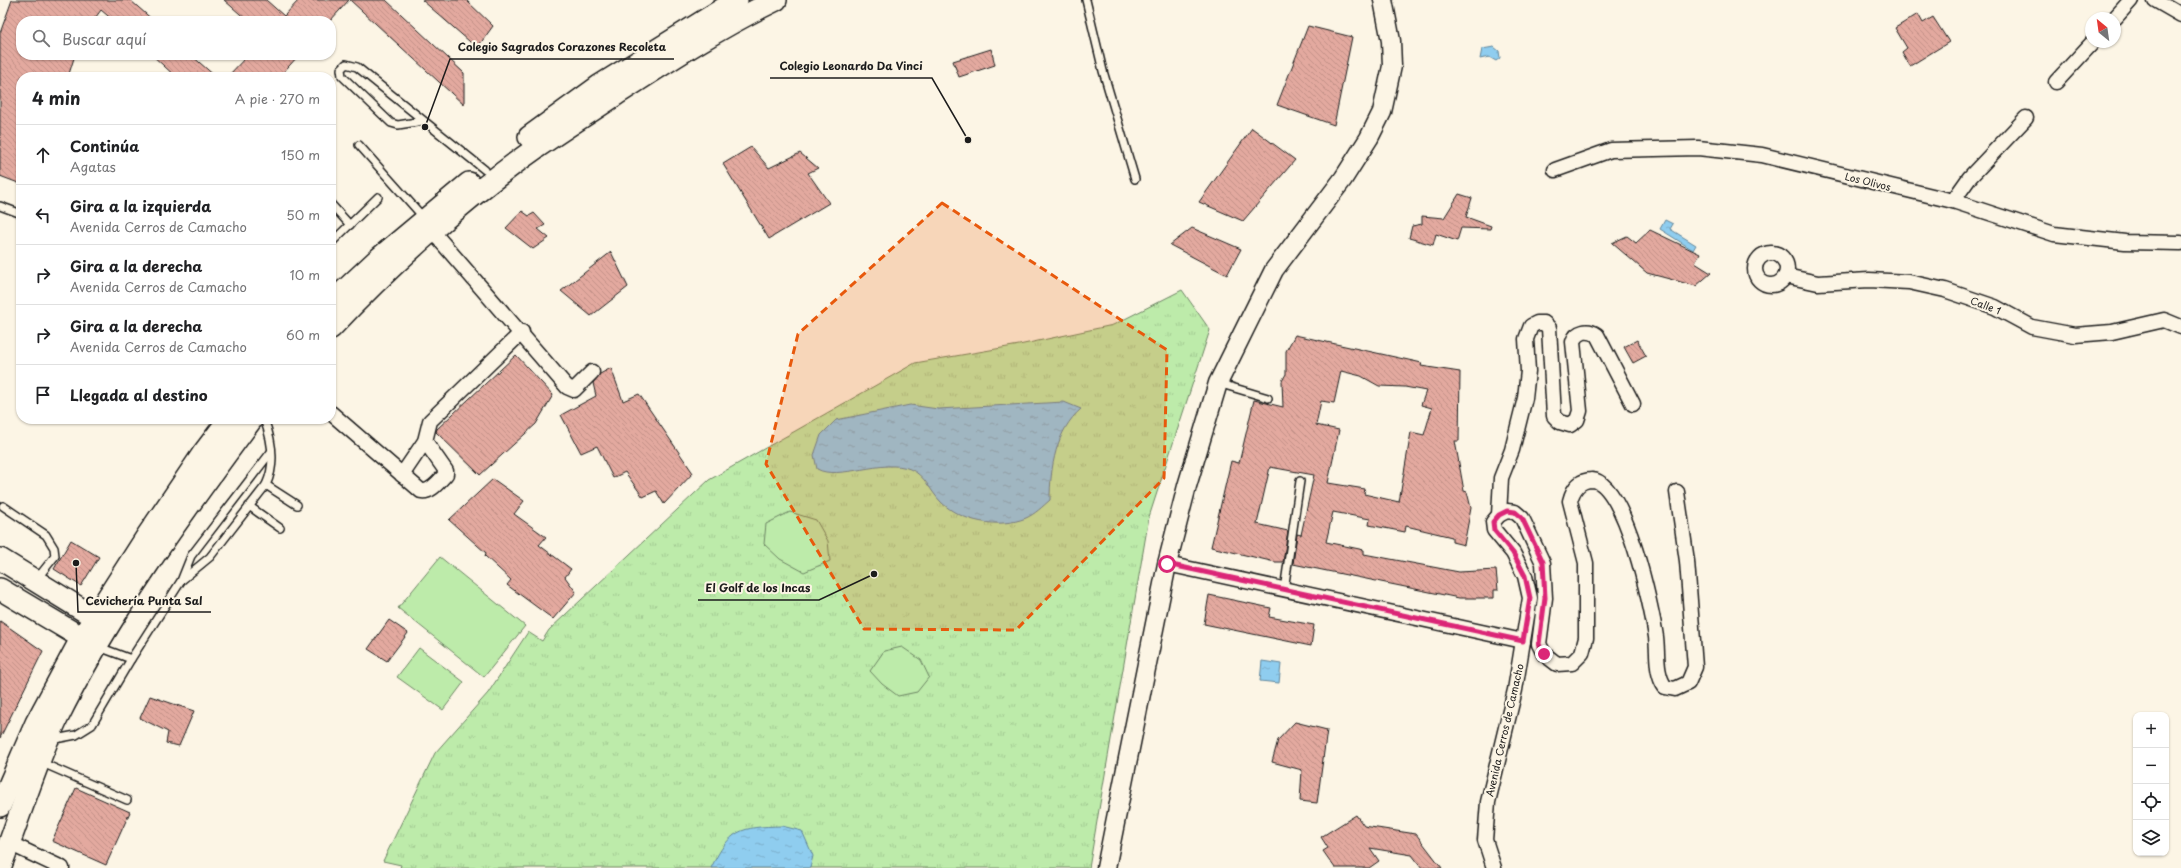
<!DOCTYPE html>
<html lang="es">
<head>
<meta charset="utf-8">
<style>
	:root { --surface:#fff; --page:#f2f2f2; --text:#202124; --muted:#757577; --line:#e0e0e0 }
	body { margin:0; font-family:"Playpen Sans",sans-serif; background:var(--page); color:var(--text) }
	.controls { position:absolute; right:12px; bottom:12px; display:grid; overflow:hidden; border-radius:8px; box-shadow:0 1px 3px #0004 }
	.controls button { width:36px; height:36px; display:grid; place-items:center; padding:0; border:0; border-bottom:1px solid var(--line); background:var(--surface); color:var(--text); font:20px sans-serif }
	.compass { position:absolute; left:2085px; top:12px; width:36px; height:36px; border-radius:50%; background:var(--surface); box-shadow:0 1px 3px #0004; rotate:331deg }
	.stop { position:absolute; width:12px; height:12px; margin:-9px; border:3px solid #db2777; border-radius:50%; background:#fff }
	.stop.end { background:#db2777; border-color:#fff; box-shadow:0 1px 4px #0008 }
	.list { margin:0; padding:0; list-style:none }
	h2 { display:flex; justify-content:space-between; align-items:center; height:52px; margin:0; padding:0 16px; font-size:17px }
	h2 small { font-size:13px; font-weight:400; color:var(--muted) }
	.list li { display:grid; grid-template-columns:26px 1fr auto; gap:12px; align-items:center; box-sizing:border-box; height:60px; padding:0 16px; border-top:1px solid var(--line) }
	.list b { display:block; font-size:15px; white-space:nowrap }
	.list p { margin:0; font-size:13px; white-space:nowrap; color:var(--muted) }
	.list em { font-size:13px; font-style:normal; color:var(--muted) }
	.icon { flex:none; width:22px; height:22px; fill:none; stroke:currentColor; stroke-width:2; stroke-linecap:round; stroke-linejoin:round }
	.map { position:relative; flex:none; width:2181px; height:868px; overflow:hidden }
	.search { position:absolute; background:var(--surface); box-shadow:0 1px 3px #0004; left:16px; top:16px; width:320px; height:44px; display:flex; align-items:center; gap:10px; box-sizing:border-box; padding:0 14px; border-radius:16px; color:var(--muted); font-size:15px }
	.panel { position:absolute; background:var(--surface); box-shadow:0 1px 3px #0004; left:16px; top:72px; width:320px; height:352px; border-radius:16px }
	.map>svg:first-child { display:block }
	.grass { fill:url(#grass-tufts); stroke:#6c8463 }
	.pitch { fill:#bdebaa; stroke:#6c8463 }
	.water { fill:url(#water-ripples); stroke:#61869b }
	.building { fill:url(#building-back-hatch); stroke:#1c1c1c; fill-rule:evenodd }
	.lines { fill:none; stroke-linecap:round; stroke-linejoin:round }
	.service-casing { stroke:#1c1c1c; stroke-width:10 }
	.minor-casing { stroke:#1c1c1c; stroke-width:17 }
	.tertiary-casing { stroke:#1c1c1c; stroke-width:21 }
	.secondary-casing { stroke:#1c1c1c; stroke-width:24 }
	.service { stroke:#fcf5e5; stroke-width:7 }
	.minor { stroke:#fcf5e5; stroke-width:14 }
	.tertiary { stroke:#fcf5e5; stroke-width:18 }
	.secondary { stroke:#fcf5e5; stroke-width:21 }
	.route { stroke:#db2777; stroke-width:5 }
	.marked { fill:#e8590c; fill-opacity:0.2; stroke:#e8590c; stroke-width:3; stroke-dasharray:8 5; stroke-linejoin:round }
	.labels { text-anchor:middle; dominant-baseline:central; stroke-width:4; stroke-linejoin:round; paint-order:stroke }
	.street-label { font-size:10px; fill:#1c1c1c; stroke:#fcf5e5 }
	.leader { fill:none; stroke:#1c1c1c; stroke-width:1.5 }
	.callout-dot { fill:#1c1c1c; stroke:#fcf5e5; stroke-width:1.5 }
	.callout-label { font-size:11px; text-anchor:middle; font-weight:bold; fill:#1c1c1c; stroke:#fcf5e5; stroke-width:4; stroke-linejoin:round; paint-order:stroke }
</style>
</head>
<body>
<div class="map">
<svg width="2181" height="868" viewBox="0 0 2181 868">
	<defs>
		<pattern id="grass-tufts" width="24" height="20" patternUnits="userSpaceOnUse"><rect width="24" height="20" fill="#bdebaa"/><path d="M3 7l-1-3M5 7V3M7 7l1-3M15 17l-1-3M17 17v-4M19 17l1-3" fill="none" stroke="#a2c992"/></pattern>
		<pattern id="water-ripples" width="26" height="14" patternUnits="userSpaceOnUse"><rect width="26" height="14" fill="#8fcdef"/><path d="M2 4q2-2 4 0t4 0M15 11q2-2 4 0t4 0" fill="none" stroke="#7bafcc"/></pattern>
		<pattern id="building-back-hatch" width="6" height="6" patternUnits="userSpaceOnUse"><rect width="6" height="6" fill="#e3a99f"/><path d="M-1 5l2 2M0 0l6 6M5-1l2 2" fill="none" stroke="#c29188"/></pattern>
	</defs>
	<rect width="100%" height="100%" fill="#fcf5e5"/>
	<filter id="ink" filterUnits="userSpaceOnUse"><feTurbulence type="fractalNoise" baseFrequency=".025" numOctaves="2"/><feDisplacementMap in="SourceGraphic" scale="8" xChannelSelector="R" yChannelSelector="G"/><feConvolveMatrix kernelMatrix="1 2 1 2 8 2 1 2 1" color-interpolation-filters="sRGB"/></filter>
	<g filter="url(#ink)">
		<polygon class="grass" points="1182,290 1210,330 1149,517 1089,868 400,868 401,865 383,861 435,753 488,693 528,632 542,641 549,630 709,480 915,363 1019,345 1113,325"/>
		<g class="pitch">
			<polygon points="790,512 816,520 828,541 830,561 804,572 780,559 764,544 766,524"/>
			<polygon points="440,557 525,626 484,677 398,608"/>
			<polygon points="902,647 921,660 929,677 917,692 898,696 882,684 870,671 884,651"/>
			<polygon points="419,648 464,682 443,710 397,677"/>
		</g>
		<g class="water">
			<polygon points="1494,47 1499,51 1500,58 1496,61 1489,57 1480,59 1482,49"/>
			<polygon points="1665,220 1673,224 1670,229 1696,245 1693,250 1660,229"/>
			<path d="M1064 402 1081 409C1056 430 1050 468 1050 500 1042 507 1035 514 1026 518 999 529 961 522 941 502 930 491 925 475 910 469 884 458 838 481 817 469L814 455 821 435 836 420 910 405 938 409Z"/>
			<polygon points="1262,661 1281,664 1279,683 1260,681"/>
			<path d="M782 826 802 831 813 856 810 868H711C730 829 740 827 782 826Z"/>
		</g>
		<g class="building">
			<polygon points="12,0 130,0 154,21 114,21 101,10 93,21 21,21 21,55 75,55 68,77 21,77 21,184 0,176 0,33"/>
			<polygon points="224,0 266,0 284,16 299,0 349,0 330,21 248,21"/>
			<polygon points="350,0 386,0 464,73 464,105"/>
			<polygon points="422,0 466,0 493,26 477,48"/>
			<polygon points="1918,14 1923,23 1933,17 1949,42 1910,66 1902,52 1907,48 1895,28"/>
			<polygon points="1308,26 1352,37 1334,125 1277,105"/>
			<polygon points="991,49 995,65 959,77 953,61"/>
			<polygon points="152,55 191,55 216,77 176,77"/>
			<polygon points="248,55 299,55 279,77 227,77"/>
			<polygon points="1252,128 1295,160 1243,221 1199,202"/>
			<polygon points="751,147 769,168 800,153 818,168 808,173 829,203 769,239 723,164"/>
			<polygon points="1459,194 1472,198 1466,217 1491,226 1490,229 1461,228 1457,241 1436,234 1433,245 1409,238 1412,226 1422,224 1422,216 1444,218"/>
			<polygon points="522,211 529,216 534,213 545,225 538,229 549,238 533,249 506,228"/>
			<polygon points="1192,228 1241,249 1227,275 1170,245"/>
			<polygon points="1650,230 1700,254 1695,263 1711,273 1696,286 1647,273 1612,243 1627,236 1636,243"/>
			<polygon points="611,252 628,287 591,316 561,291"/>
			<path d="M1295 335 1422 363 1421 366 1460 372 1459 441H1455L1464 491 1467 492 1471 508 1464 545 1452 542V537L1406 526 1405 532 1369 525 1370 519 1333 512 1326 542 1364 550V554L1459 572 1496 570 1498 590H1494V598H1459L1293 564 1297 534 1301 535 1314 475 1270 467 1257 524 1288 531 1283 562H1275L1211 547 1231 461 1239 463 1254 400 1283 407 1282 381 1286 374V351ZM1341 371 1361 376 1379 386 1405 387 1426 391 1421 405 1432 408 1424 435 1411 432 1399 502 1364 494 1365 489 1328 483 1339 430 1316 425 1321 401 1334 403Z"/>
			<polygon points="1637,340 1646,356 1633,363 1624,347"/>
			<polygon points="516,355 553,395 536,424 480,475 436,432 437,429"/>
			<polygon points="611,368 623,401 639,394 693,473 664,504 656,491 643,497 625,472 613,478 597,446 581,453 561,415 596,396 593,383 600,374"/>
			<polygon points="493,479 524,501 514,514 546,537 539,545 571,569 565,577 576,592 553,619 507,585 511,580 485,556 486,553 449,520"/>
			<polygon points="71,540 99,557 81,586 54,569"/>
			<polygon points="1209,595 1271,608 1269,617 1314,625 1311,646 1204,624"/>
			<polygon points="389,620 408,633 387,661 368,649"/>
			<polygon points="0,621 43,651 0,738"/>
			<polygon points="150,696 194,711 179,746 166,743 168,732 140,718"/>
			<polygon points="1295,722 1327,730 1317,803 1300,801 1302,770 1272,762 1278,740"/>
			<polygon points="76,788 130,812 106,865 52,841"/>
			<polygon points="1356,815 1364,826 1416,834 1442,868 1422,868 1412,855 1370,848 1379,861 1369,868 1335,868 1323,851 1328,848 1321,837"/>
		</g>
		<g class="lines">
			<defs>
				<g id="service">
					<polyline points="1086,0 1103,71 1135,179"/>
					<polyline points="423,121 398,125 391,123 342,76 341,69 346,64 357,67 485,170"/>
					<polyline points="359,145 424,218"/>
					<polyline points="331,204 350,225"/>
					<polyline points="0,206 19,213"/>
					<polyline points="331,243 378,197"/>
					<polyline points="1218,383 1268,398"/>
					<polyline points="266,485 297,505"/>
					<polyline points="3,506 46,535 54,548 55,556 36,580"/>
					<polyline points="249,506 280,528"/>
					<path d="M182 580 210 557 266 485C276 464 272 440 264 419"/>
					<polyline points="1284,590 1300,481"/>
					<polyline points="99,647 131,659"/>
					<polyline points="50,740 76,735 92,725 131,659 181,581 191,556 271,452"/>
					<polyline points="40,762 127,800"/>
				</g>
				<g id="minor">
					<polyline points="2155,0 2181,15"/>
					<polyline points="2115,18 2131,0"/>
					<polyline points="2056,82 2093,42"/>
					<polyline points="1555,170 1611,150 1698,148 1762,155 1953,201 2054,234 2125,242 2181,243"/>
					<polyline points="1953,201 1970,177 2026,118"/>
					<polyline points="433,232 567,387 574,390 592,372"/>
					<circle cx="1771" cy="269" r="16"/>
					<polyline points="1786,276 1818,283 1869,280 1909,282 1945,290 1995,307 2032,327 2075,335 2112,332 2164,320 2181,327"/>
					<path d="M331 413 421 491C431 493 439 481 446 474V471L425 441"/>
					<polyline points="402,475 425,441 430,421 522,332"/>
					<path d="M1499 515 1501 478 1512 450 1525 398 1528 371 1526 339 1531 326 1537 323H1544L1549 328 1554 416 1560 422 1570 425 1577 420 1580 411 1573 342C1576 331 1588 329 1597 335L1633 404"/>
					<polyline points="1167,564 1523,641"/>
					<polyline points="9,843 62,868"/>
					<path d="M1494 868 1485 840 1488 802 1515 690 1530 598 1525 576 1513 553 1494 530 1493 522 1499 515 1507 511 1515 512 1522 518 1543 563 1545 598 1539 644 1544 654 1557 664 1572 663 1582 653 1586 638V563L1570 501C1573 489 1579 480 1592 480 1625 481 1652 609 1656 637 1658 653 1655 673 1665 687L1675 689 1688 683 1695 667 1687 561 1677 492"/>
				</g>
				<polyline id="tertiary" points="1106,868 1167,564 1187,486 1218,383 1274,270 1343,179 1369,138 1382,112 1392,66 1391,41 1383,0"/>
				<g id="secondary">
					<polyline points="529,137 599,86 737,0"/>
					<polyline points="331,303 378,259 469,183"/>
					<path d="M331 328C392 263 466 197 539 146 563 129 589 113 614 96 668 61 718 28 776 0"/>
					<polyline points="0,559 107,625"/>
					<polyline points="0,589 94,645"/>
					<polyline points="0,806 36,723 81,639 147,536 204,452 229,419"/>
					<path d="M0 868C19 819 34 768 56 721 109 613 181 515 252 419"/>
				</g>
			</defs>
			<use href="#service" class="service-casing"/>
			<use href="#minor" class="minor-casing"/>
			<use href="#tertiary" class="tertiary-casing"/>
			<use href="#secondary" class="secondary-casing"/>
			<use href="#service" class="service"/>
			<use href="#minor" class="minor"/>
			<use href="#tertiary" class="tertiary"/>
			<use href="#secondary" class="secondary"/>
		</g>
	</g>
	<g class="lines" filter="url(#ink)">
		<polyline class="route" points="1167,564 1523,641 1530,598 1525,576 1513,553 1494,530 1493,522 1499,515 1507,511 1515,512 1522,518 1543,562 1545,598 1539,644 1544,654"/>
	</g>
	<path class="marked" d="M942 203 1167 350 1164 478 1016 630 864 629 766 464 798 334Z"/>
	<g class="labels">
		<g class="street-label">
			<text transform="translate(1868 181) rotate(14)">Los Olivos</text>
			<text transform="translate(1986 305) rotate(21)">Calle 1</text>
			<text transform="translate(1504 730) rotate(-77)">Avenida Cerros de Camacho</text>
		</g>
	</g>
	<path class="leader" d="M425 127L450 59H674M968 140L932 78H770M874 574L819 600H698M76 563L78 612H211"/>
	<g class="callout-dot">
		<circle cx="425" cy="127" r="4"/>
		<circle cx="968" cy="140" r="4"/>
		<circle cx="874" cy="574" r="4"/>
		<circle cx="76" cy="563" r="4"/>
	</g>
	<g class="callout-label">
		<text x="562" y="51">Colegio Sagrados Corazones Recoleta</text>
		<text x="851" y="70">Colegio Leonardo Da Vinci</text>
		<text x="758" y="592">El Golf de los Incas</text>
		<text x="144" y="605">Cevichería Punta Sal</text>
	</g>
</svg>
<div class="controls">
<button>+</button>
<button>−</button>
<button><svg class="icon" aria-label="locate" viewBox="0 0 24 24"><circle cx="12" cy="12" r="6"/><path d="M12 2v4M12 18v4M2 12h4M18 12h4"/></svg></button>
<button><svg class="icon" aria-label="layers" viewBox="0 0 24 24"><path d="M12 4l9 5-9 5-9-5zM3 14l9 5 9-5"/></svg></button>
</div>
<svg class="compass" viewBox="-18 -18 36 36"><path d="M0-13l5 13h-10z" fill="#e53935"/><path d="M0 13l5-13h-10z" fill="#757577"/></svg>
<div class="stop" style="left:1167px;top:564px"></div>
<div class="stop end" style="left:1544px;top:654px"></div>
<div class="search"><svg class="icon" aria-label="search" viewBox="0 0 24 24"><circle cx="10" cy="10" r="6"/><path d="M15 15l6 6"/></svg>Buscar aquí</div>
<section class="panel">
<h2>4 min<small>A pie · 270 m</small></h2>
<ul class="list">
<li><svg class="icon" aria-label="ahead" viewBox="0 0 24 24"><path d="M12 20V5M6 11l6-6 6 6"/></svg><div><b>Continúa</b><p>Agatas</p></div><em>150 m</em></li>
<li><svg class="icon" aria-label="left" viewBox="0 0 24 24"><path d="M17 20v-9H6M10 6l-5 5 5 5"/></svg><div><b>Gira a la izquierda</b><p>Avenida Cerros de Camacho</p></div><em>50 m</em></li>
<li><svg class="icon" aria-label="right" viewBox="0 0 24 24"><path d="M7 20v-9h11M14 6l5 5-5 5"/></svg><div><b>Gira a la derecha</b><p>Avenida Cerros de Camacho</p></div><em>10 m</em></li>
<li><svg class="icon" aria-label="right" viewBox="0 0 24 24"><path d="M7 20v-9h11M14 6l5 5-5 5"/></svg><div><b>Gira a la derecha</b><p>Avenida Cerros de Camacho</p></div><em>60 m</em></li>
<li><svg class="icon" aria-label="arrive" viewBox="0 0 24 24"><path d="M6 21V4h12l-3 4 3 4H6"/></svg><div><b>Llegada al destino</b></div></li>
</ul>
</section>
</div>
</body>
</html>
